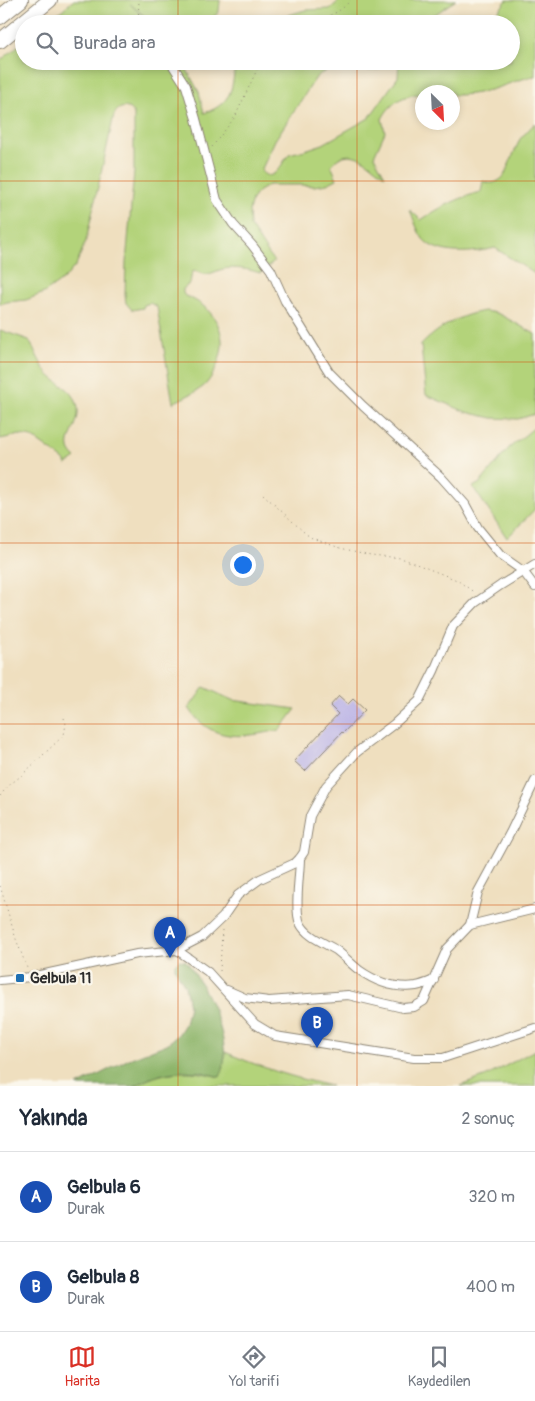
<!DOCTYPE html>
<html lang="tr">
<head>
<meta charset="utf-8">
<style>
	:root { --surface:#fff; --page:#f2f2f3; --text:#1f2937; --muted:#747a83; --line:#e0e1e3; --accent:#d93025 }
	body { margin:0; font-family:Pangolin,sans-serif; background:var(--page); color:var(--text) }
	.compass { position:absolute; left:415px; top:85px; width:45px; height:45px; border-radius:50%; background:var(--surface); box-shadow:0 2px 8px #0003; rotate:156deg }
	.you { position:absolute; left:242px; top:564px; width:18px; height:18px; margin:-12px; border:4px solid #fff; border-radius:50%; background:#1a73e8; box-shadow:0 0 0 8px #1a73e833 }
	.badge { display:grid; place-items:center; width:32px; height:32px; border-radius:50%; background:var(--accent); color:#fff; font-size:16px; font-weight:700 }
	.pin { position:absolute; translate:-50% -41px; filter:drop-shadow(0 1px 2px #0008) }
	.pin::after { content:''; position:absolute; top:26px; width:18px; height:15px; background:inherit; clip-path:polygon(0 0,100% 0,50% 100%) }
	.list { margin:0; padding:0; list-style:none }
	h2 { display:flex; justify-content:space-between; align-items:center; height:65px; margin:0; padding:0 20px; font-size:21px }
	h2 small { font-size:16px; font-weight:400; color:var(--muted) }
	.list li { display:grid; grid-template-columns:32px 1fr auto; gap:15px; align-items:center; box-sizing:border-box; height:90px; padding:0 20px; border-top:1px solid var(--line) }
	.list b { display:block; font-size:19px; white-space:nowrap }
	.list p { margin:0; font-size:16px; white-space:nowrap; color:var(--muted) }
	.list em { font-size:16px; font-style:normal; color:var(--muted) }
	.icon { flex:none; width:28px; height:28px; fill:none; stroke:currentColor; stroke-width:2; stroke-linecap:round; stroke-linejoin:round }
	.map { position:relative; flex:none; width:535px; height:1086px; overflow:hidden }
	.search { position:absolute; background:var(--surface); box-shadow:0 2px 8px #0003; left:15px; right:15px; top:15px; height:55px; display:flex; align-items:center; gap:12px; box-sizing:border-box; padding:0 18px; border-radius:28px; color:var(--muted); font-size:19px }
	.sheet { height:245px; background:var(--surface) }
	nav { display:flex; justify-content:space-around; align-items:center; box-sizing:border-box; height:70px; border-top:1px solid var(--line); background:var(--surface); font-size:14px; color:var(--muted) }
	nav a { display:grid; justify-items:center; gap:2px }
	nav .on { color:var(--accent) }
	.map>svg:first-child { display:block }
	.green { fill:#b3d37a; stroke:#6f7f52 }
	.forest { fill:#8eb56a; stroke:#5c704a }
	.building { fill:#c1bae6 }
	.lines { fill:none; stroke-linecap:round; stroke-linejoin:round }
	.street-casing { stroke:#8d8575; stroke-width:10 }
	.highway-casing { stroke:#8d8575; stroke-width:16 }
	.path { stroke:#8d8575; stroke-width:1; stroke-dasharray:1 4; stroke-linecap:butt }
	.street { stroke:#fff; stroke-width:8 }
	.highway { stroke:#fff; stroke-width:14 }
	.grid { fill:none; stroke:#d5540f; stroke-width:1; stroke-opacity:0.55 }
	.poi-dot { fill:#1f6fb2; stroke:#fbf7ec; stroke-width:2 }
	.labels { text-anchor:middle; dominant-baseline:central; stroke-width:4.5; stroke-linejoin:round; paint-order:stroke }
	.poi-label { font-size:15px; font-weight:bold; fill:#2b2b2b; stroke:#fbf7ec; text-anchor:start }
</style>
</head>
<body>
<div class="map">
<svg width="535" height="1086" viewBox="0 0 535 1086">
	<rect width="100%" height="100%" fill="#fbf7ec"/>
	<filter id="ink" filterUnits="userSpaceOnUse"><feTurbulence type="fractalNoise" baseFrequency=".02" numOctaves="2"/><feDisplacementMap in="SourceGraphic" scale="10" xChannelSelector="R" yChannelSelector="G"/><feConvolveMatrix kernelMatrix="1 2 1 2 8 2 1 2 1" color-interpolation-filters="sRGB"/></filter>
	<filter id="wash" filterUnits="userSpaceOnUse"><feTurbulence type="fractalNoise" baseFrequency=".0096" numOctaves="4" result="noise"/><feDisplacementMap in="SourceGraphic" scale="20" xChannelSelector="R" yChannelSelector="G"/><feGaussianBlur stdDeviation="1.12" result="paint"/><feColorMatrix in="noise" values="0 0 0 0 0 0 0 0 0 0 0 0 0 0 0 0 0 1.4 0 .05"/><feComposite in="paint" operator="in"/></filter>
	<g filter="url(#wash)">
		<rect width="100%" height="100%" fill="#efdfbf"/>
		<g class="green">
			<polygon points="74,0 220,0 220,1 219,11 216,15 204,24 154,24 130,4 152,24 45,24"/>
			<polygon points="340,0 456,0 421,24 273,24 289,15 305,10 330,9"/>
			<path d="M507 0H535V76C518 79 503 87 486 91 476 94 465 95 455 95H453L452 92H433L425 90 426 92H422V94C404 94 390 103 382 119L385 132 374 156 385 176C368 163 350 143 331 165L337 179 327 184 314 186 300 185H269L259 191 255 195 252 200 249 211 250 226 274 262 260 273C248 269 235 267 223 269 218 270 212 274 207 274 201 275 198 270 192 272L190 283 183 289V293L185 296C204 302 221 320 222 341 223 354 215 374 206 384 200 391 182 398 173 403L157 307 150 303 144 305 143 308 132 310 126 303 125 295 126 263 134 172V114C129 105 119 105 114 115L86 241 76 265 65 278 44 293 26 300 7 302 0 304V61L24 41V61H182L199 92 204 113C218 109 229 100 232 86 234 77 234 70 237 61H389C376 76 368 69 352 67 339 66 327 69 317 76L275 140 261 171C273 185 282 163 289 154L305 150 323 144 369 118 398 77 399 61H511V24H478L496 14Z"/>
			<path d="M535 123V274L495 248C475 253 438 257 423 239 417 231 414 219 410 210L421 220C440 207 458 198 481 192L483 181C491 185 498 183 504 176L520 139Z"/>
			<path d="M484 311 496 313 501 315 535 334V414L518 419 492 418 466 412 426 395 421 345C438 328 459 315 484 311Z"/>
			<path d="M0 330 29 340C35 351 40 364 48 374 58 385 73 388 77 404 84 427 56 442 76 458L66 465 64 460 32 437 20 435 0 439Z"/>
			<polygon points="535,427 535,509 507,538 473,487 480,483 509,448"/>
			<path d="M204 687 232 700 296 709 280 730C245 737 211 744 189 708Z"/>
			<polygon points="535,1050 535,1086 460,1086 487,1076"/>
			<path d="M225 1052C259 1067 294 1078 331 1086H134C161 1071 189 1068 219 1077L225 1058Z"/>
		</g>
		<path class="forest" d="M179 960 186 961C206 988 236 1044 220 1077L201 1072 183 1071 163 1074 153 1077 134 1086H77L129 1059 167 1044 178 1035 185 1024 189 1006 185 986 175 969V964Z"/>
		<g id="blocks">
			<polygon class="building" points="339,696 348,704 353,699 365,710 343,733 342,732 305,771 294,761 338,714 330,706"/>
		</g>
	</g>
	<g filter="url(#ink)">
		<use href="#blocks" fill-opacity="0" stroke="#8d8575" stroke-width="1"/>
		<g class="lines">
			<defs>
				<g id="street">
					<polyline points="170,61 186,86 196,119 217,200 233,224 252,245 271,270 285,301 329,372 363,406 441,477 465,504 478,528 500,555 523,571 535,587"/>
					<path d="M300 858C300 874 294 910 300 923 307 937 323 942 336 950 344 956 351 964 359 970 376 982 395 989 416 986 422 985 429 982 434 980"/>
					<polyline points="470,925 478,892 510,833 535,781"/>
					<polyline points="177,950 208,972 255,1024 275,1036 414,1058 443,1058 535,1028"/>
					<polyline points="0,980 31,977 137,954 177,950 202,937 223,917 238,895 260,879 295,863 300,858 304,852 310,816 326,786 357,752 394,724 419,701 434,671 453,626 475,603 501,585 535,564"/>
					<polyline points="227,990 245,998 269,1001 348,995 403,1008 414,1007 424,1001 447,949 470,925 535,909"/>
				</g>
				<g id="highway">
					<polyline points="0,17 21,0"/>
					<polyline points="0,41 50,0"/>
				</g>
			</defs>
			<use href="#street" class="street-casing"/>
			<use href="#highway" class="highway-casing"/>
			<g class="path">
				<polyline points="138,24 139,0"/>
				<path d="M307 24C322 18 341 14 350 0"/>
				<polyline points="212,147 235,117 261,61"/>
				<polyline points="263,494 306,534 312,538 340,548 371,555 401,558 457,580 475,593"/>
				<polyline points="0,796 8,786 21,776 64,735 66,724 64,718"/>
				<polyline points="0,886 16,939 27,968"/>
				<polyline points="220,971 222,930"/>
			</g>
			<use href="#street" class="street"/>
			<use href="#highway" class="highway"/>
		</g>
	</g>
	<path class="grid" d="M178 0V24M357 0V24M178 61V1086M357 61V1086M0 181H535M0 362H535M0 543H535M0 724H535M0 905H535"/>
	<rect class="poi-dot" x="15" y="973" width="10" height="10" rx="2.5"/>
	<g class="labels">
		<g class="poi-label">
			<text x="30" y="978">Gelbula 11</text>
		</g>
	</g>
</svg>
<svg class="compass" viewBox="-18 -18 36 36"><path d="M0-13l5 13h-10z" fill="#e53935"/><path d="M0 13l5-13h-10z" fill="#747a83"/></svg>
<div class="you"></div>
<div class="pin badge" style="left:170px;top:958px;background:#1a4fb4">A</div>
<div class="pin badge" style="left:317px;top:1048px;background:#1a4fb4">B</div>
<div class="search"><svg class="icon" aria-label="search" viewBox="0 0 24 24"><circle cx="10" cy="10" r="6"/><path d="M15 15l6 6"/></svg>Burada ara</div>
</div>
<section class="sheet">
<h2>Yakında<small>2 sonuç</small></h2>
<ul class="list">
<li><span class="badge" style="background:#1a4fb4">A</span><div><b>Gelbula 6</b><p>Durak</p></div><em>320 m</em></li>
<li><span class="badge" style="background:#1a4fb4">B</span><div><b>Gelbula 8</b><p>Durak</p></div><em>400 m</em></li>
</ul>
</section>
<nav>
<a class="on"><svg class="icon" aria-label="map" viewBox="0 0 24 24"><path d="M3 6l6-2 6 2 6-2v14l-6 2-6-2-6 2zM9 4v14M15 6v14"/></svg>Harita</a>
<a><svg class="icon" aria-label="directions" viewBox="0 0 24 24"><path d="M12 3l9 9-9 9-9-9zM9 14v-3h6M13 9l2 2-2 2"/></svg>Yol tarifi</a>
<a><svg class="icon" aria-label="saved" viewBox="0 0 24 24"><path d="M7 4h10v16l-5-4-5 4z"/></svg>Kaydedilen</a>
</nav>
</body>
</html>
